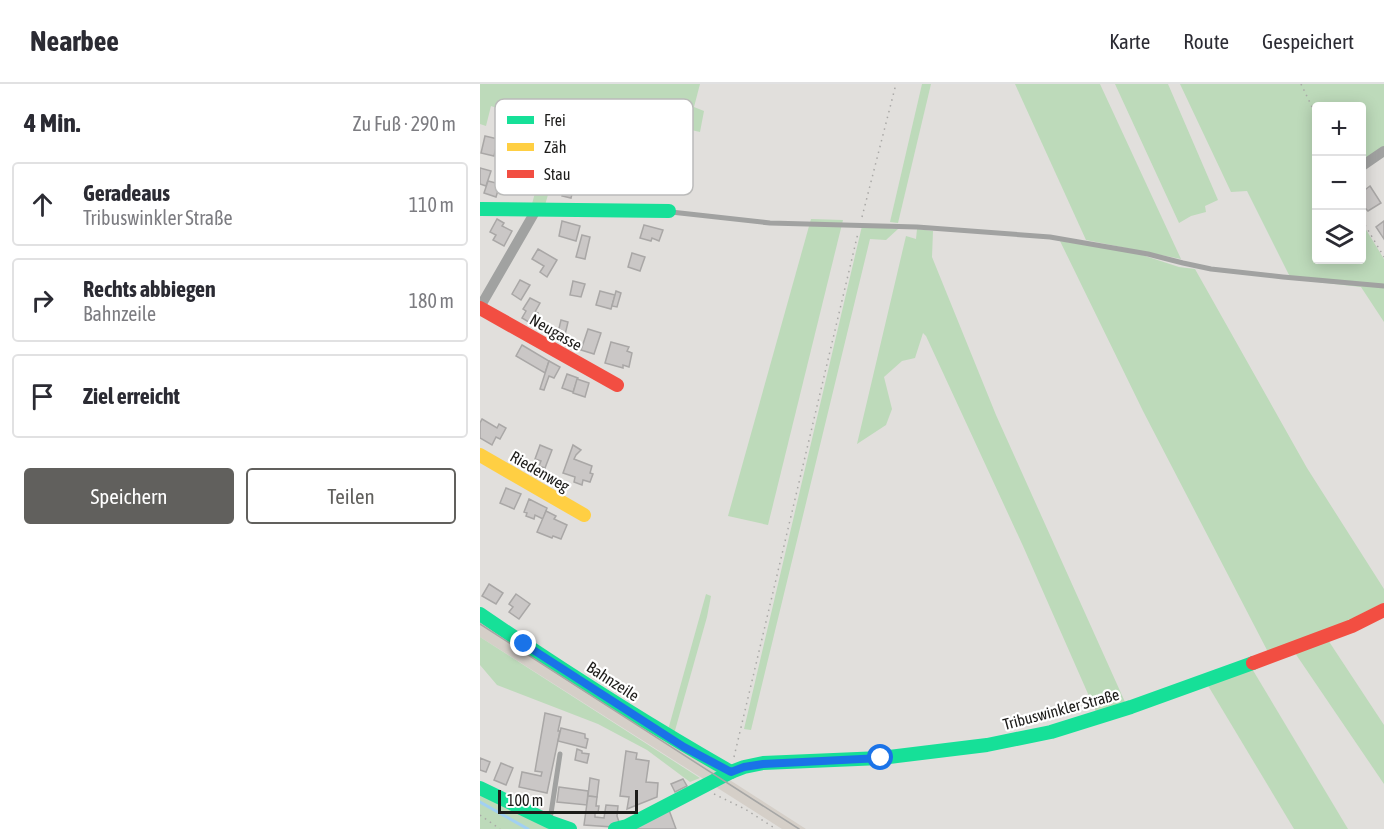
<!DOCTYPE html>
<html lang="de">
<head>
<meta charset="utf-8">
<style>
	:root { --surface:#fff; --page:#f2f2f3; --text:#2b2b33; --muted:#7c7c81; --line:#e1e1e2; --accent:#61605d }
	body { margin:0; font-family:"Asap Condensed",sans-serif; background:var(--page); color:var(--text) }
	.controls { position:absolute; right:18px; top:18px; display:grid; overflow:hidden; border-radius:6px; box-shadow:0 3px 15px #0003 }
	.controls button { width:54px; height:54px; display:grid; place-items:center; padding:0; border:0; border-bottom:2px solid var(--line); background:var(--surface); color:var(--text); font:30px sans-serif }
	.scale { position:absolute; left:18px; bottom:15px; width:140px; box-sizing:border-box; padding-left:6px; border:3px solid #1c1b19; border-top:0; font-size:16px; line-height:21px; white-space:nowrap; color:#1c1b19; -webkit-text-stroke:4px #fff; paint-order:stroke }
	.stop { position:absolute; width:18px; height:18px; margin:-14px; border:4px solid #1a73e8; border-radius:50%; background:#fff }
	.stop.end { background:#1a73e8; border-color:#fff; box-shadow:0 2px 6px #0008 }
	.list { margin:0; padding:0; list-style:none }
	h2 { display:flex; justify-content:space-between; align-items:center; height:78px; margin:0; padding:0 24px; font-size:26px }
	h2 small { font-size:20px; font-weight:400; color:var(--muted) }
	.list li { display:grid; grid-template-columns:39px 1fr auto; gap:18px; align-items:center; box-sizing:border-box; height:84px; margin:0 12px 12px; padding:0 12px; border:2px solid var(--line); border-radius:6px }
	.list b { display:block; font-size:22px; white-space:nowrap }
	.list p { margin:0; font-size:20px; white-space:nowrap; color:var(--muted) }
	.list em { font-size:20px; font-style:normal; color:var(--muted) }
	.actions { display:flex; gap:12px; padding:18px 24px }
	.actions a { flex:1; padding:14px 0; border:2px solid var(--accent); border-radius:6px; text-align:center; font-size:21px; color:var(--accent) }
	.actions .main { background:var(--accent); color:#fff }
	.icon { flex:none; width:33px; height:33px; fill:none; stroke:currentColor; stroke-width:2; stroke-linecap:round; stroke-linejoin:round }
	.map { position:relative; flex:none; width:904px; height:745px; overflow:hidden }
	header { display:flex; align-items:center; gap:36px; box-sizing:border-box; height:84px; padding:0 30px; background:var(--surface); border-bottom:2px solid var(--line) }
	header strong { font-size:28px }
	nav { display:flex; gap:33px; margin-inline-start:auto; font-size:21px }
	main { display:flex }
	aside { flex:1; background:var(--surface) }
	.map>svg:first-child { display:block }
	.built { fill:#d5cfc8 }
	.green { fill:#bddaba }
	.lines { fill:none; stroke-linecap:round; stroke-linejoin:round }
	.stream { stroke:#a1d0f2; stroke-width:3 }
	.building { fill:#cac7c6; stroke:#a9a7a6; stroke-width:1.5 }
	.path { stroke:#a9a8a6; stroke-width:1.5; stroke-dasharray:1.5 4.5; stroke-linecap:butt }
	.lane { stroke:#a1a2a1; stroke-width:5 }
	.street { stroke:#a1a2a1; stroke-width:10 }
	.fast { stroke:#16e098; stroke-width:14 }
	.slow { stroke:#ffcf43; stroke-width:14 }
	.jam { stroke:#f24e42; stroke-width:14 }
	.tram { stroke:#a6a6a5; stroke-width:1.5 }
	.route { stroke:#1a73e8; stroke-width:8 }
	.labels { text-anchor:middle; dominant-baseline:central; stroke-width:4.5; stroke-linejoin:round; paint-order:stroke }
	.street-label { font-size:16px; fill:#1c1b19; stroke:#fff }
	.key { fill:#fff; stroke:#bbbbba; stroke-width:1.5 }
	.key-label { font-size:16px; fill:#1c1b19 }
</style>
</head>
<body>
<header>
<strong>Nearbee</strong>
<nav><a>Karte</a><a>Route</a><a>Gespeichert</a></nav>
</header>
<main>
<aside>
<h2>4 Min.<small>Zu Fuß · 290 m</small></h2>
<ul class="list">
<li><svg class="icon" aria-label="ahead" viewBox="0 0 24 24"><path d="M12 20V5M6 11l6-6 6 6"/></svg><div><b>Geradeaus</b><p>Tribuswinkler Straße</p></div><em>110 m</em></li>
<li><svg class="icon" aria-label="right" viewBox="0 0 24 24"><path d="M7 20v-9h11M14 6l5 5-5 5"/></svg><div><b>Rechts abbiegen</b><p>Bahnzeile</p></div><em>180 m</em></li>
<li><svg class="icon" aria-label="arrive" viewBox="0 0 24 24"><path d="M6 21V4h12l-3 4 3 4H6"/></svg><div><b>Ziel erreicht</b></div></li>
</ul>
<div class="actions"><a class="main">Speichern</a><a>Teilen</a></div>
</aside>
<div class="map">
<svg width="904" height="745" viewBox="0 0 904 745">
	<rect width="100%" height="100%" fill="#e1dfdc"/>
	<polygon class="built" points="0,534 119,612 326,745 302,745 0,553"/>
	<g class="green">
		<polygon points="0,0 220,0 214,23 224,27 220,48 181,39 177,62 151,58 156,32 128,24 120,50 87,46 65,121 52,120 71,49 31,29 11,22 6,42 0,40"/>
		<polygon points="442,0 451,0 418,139 410,138"/>
		<polygon points="535,0 620,0 701,175 606,156"/>
		<polygon points="635,0 688,0 738,116 725,122 726,128 711,132 699,139"/>
		<polygon points="700,0 904,0 904,73 882,76 882,22 836,22 836,176 882,176 882,139 904,175 904,238 881,203 811,195 767,107 751,108"/>
		<polygon points="331,135 363,136 288,441 248,432"/>
		<polygon points="382,142 418,145 406,156 390,155 271,646 264,645"/>
		<polygon points="437,145 453,147 452,173 516,331 645,618 616,628 543,462 446,252 443,249 435,274 422,277 404,293 412,325 406,341 377,360 426,152 436,155"/>
		<polygon points="580,157 653,168 699,183 715,185 827,384 904,505 904,521 880,533 788,568 663,327"/>
		<polygon points="226,510 231,512 227,533 194,650 188,646"/>
		<polygon points="0,553 220,694 210,698 167,666 118,640 17,601 0,581"/>
		<polygon points="848,556 904,641 904,700 815,569"/>
		<polygon points="771,583 868,745 814,745 727,600"/>
		<polygon points="0,709 69,745 0,745"/>
	</g>
	<g class="lines">
		<polyline class="stream" points="0,718 48,745"/>
	</g>
	<g class="building">
		<polygon points="5,52 18,55 14,72 1,69"/>
		<polygon points="0,84 11,87 6,102 0,100"/>
		<polygon points="88,87 97,90 91,114 82,112"/>
		<polygon points="8,97 20,100 16,113 4,109"/>
		<polygon points="890,102 901,119 888,127 886,125 884,126 882,122 882,108"/>
		<polygon points="17,135 24,139 22,142 32,147 24,162 13,156 16,151 10,148"/>
		<polygon points="82,137 100,142 96,157 79,152"/>
		<polygon points="904,137 904,155 896,143"/>
		<polygon points="164,141 183,146 179,157 172,154 171,157 160,154"/>
		<polygon points="102,151 110,153 105,175 96,173"/>
		<polygon points="58,165 77,176 67,193 60,188 64,182 52,175"/>
		<polygon points="152,169 165,173 160,187 148,183"/>
		<polygon points="40,196 50,201 41,216 32,210"/>
		<polygon points="93,197 105,200 101,213 90,211"/>
		<polygon points="120,207 135,211 131,225 116,221"/>
		<polygon points="136,207 141,209 137,223 132,222"/>
		<polygon points="50,214 60,219 55,228 58,229 52,240 42,234 46,227 43,225"/>
		<polygon points="81,236 88,238 84,255 88,257 86,262 76,257"/>
		<polygon points="108,245 121,249 114,270 101,266"/>
		<polygon points="131,258 149,263 147,267 152,269 149,283 143,281 143,284 125,279"/>
		<polygon points="42,261 69,277 65,289 36,272"/>
		<polygon points="69,277 80,283 74,294 69,292 64,306 60,305"/>
		<polygon points="87,290 98,294 93,308 82,304"/>
		<polygon points="97,295 109,299 105,313 93,309"/>
		<polygon points="2,335 17,344 19,340 26,344 20,355 16,353 12,361 0,354 0,339"/>
		<polygon points="60,361 72,366 65,384 59,382 61,377 55,375"/>
		<polygon points="93,361 101,366 96,371 94,375 112,382 110,389 113,390 110,398 103,396 102,401 94,398 95,393 83,389"/>
		<polygon points="26,404 41,410 34,425 20,419"/>
		<polygon points="49,415 67,424 63,435 55,431 54,435 46,432 47,429 44,428"/>
		<polygon points="66,427 76,432 74,435 87,441 81,455 73,452 72,454 57,448"/>
		<polygon points="9,500 23,509 16,520 2,512"/>
		<polygon points="36,510 50,520 39,535 29,528 33,523 29,520"/>
		<polygon points="65,629 81,633 78,647 80,647 67,709 39,703 42,688 61,692 62,688 55,687"/>
		<polygon points="81,644 105,650 105,654 108,655 106,664 78,657"/>
		<polygon points="97,665 102,667 102,669 109,670 107,679 95,676"/>
		<polygon points="146,667 157,669 156,675 169,677 166,698 178,699 177,713 147,725 149,713 140,712"/>
		<polygon points="0,674 10,678 6,688 0,686"/>
		<polygon points="21,679 33,684 26,701 14,696"/>
		<polygon points="110,694 119,696 117,713 108,712"/>
		<polygon points="203,695 207,702 195,708 191,700"/>
		<polygon points="79,703 108,707 107,721 77,718"/>
		<polygon points="108,712 117,713 116,722 119,722 118,729 115,729 115,733 124,734 126,721 138,722 137,732 140,741 133,743 104,741"/>
		<polygon points="189,726 196,745 148,745"/>
	</g>
	<g class="lines">
		<g class="path">
			<polyline points="821,0 836,31"/>
			<polyline points="382,133 416,0"/>
			<polyline points="882,136 904,173"/>
			<polyline points="254,673 378,149"/>
			<polyline points="234,710 265,725 296,745"/>
			<polyline points="0,731 20,745"/>
		</g>
		<g class="lane">
			<polyline points="191,128 290,139 437,143 570,153 668,170 703,179 731,185 803,193 904,202"/>
			<polyline points="70,736 80,670"/>
		</g>
		<g class="street">
			<polyline points="882,82 904,67"/>
			<polyline points="0,223 56,126"/>
		</g>
		<g class="fast">
			<polyline points="0,125 189,127"/>
			<path d="M0 530C82 586 165 639 251 688"/>
			<polyline points="0,704 70,738 90,745"/>
			<polyline points="135,745 147,742 251,688 264,683 283,679 401,674 507,661 571,648 651,623 773,579"/>
		</g>
		<polyline class="slow" points="0,371 104,431"/>
		<g class="jam">
			<polyline points="0,224 137,301"/>
			<polyline points="773,579 872,542 904,526"/>
		</g>
		<polyline class="tram" points="0,540 319,745"/>
	</g>
	<g class="lines">
		<polyline class="route" points="44,560 204,663 251,688 264,683 283,680 401,674"/>
	</g>
	<g class="labels">
		<g class="street-label">
			<text transform="translate(76 248) rotate(30)">Neugasse</text>
			<text transform="translate(60 387) rotate(30)">Riedenweg</text>
			<text transform="translate(133 597) rotate(33)">Bahnzeile</text>
			<text transform="translate(581 625) rotate(-15)">Tribuswinkler Straße</text>
		</g>
	</g>
	<rect x="15" y="15" width="198" height="96" rx="9" class="key"/>
	<rect x="27" y="32" width="27" height="8" fill="#16e098"/>
	<rect x="27" y="59" width="27" height="8" fill="#ffcf43"/>
	<rect x="27" y="86" width="27" height="8" fill="#f24e42"/>
	<g class="key-label">
		<text x="64" y="42">Frei</text>
		<text x="64" y="69">Zäh</text>
		<text x="64" y="96">Stau</text>
	</g>
</svg>
<div class="controls">
<button>+</button>
<button>−</button>
<button><svg class="icon" aria-label="layers" viewBox="0 0 24 24"><path d="M12 4l9 5-9 5-9-5zM3 14l9 5 9-5"/></svg></button>
</div>
<div class="scale">100 m</div>
<div class="stop" style="left:401px;top:674px"></div>
<div class="stop end" style="left:44px;top:560px"></div>
</div>
</main>
</body>
</html>
